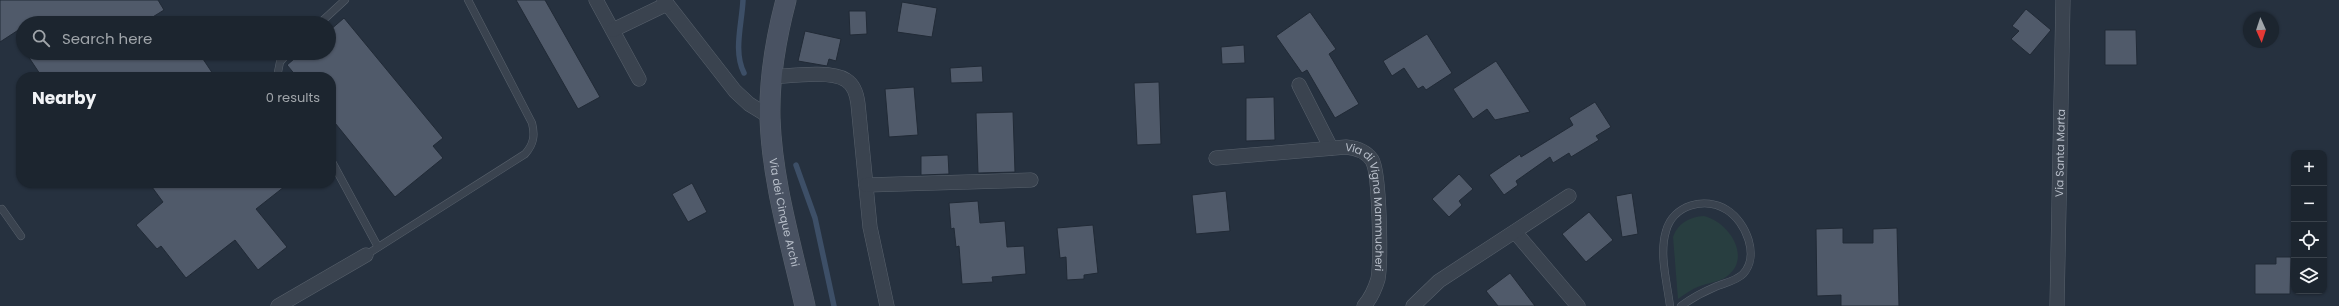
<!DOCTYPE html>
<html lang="en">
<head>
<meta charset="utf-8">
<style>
	:root { --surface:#1c252f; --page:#29313b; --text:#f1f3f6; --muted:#a0a5aa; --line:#3a424b }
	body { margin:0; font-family:Poppins,sans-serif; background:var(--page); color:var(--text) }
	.controls { position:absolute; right:12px; bottom:12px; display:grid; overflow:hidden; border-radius:8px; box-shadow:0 1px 3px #0004 }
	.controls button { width:36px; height:36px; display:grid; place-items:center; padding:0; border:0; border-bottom:1px solid var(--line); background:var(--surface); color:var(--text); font:20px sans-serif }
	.compass { position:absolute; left:2243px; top:12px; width:36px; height:36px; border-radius:50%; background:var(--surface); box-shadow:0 1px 3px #0004; rotate:177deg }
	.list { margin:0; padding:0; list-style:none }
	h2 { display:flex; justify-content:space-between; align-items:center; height:52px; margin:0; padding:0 16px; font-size:17px }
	h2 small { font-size:13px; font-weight:400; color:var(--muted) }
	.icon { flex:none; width:22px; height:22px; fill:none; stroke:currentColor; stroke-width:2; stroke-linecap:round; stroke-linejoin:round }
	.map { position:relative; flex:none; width:2339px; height:306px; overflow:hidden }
	.search { position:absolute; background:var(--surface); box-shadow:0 1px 3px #0004; left:16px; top:16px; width:320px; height:44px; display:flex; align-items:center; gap:10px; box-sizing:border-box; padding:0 14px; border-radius:22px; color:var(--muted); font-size:15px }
	.panel { position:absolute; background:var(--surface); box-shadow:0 1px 3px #0004; left:16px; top:72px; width:320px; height:116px; border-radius:16px }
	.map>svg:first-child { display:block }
	.green { fill:#283e40 }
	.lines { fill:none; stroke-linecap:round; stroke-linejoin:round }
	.stream { stroke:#3d4f67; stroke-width:5.5 }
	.building { fill:#505a6a; stroke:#212a36 }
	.lane-casing { stroke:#58616c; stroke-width:8 }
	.street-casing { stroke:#58616c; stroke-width:15 }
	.secondary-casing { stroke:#58616c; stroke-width:21 }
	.lane { stroke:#3a434f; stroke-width:7 }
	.street { stroke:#3a434f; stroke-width:14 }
	.secondary { stroke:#495262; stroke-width:20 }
	.labels { text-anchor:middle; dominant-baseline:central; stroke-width:3.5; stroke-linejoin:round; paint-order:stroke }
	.street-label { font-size:11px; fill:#b7bec9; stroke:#1f2834 }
</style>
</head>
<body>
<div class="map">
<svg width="2339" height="306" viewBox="0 0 2339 306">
	<rect width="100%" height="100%" fill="#26313f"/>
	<path class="green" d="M1704 216C1729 222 1753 258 1726 277 1719 282 1708 283 1700 286 1692 289 1685 294 1678 299L1673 237C1678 223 1689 217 1704 216Z"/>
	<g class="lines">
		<g class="stream">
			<path d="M743 0C742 24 733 51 744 73"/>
			<polyline points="796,165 815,218 834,306"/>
		</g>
	</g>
	<g class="building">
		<polygon points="0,0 158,0 164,10 143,23 23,23 23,27 0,42"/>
		<polygon points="516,0 545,0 600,97 578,109"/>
		<polygon points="902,2 937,8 932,37 897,32"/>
		<polygon points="2026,9 2051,30 2030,55 2011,39 2019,31 2012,26"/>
		<polygon points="849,11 866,11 867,34 850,35"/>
		<polygon points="1310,12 1336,49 1329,54 1359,104 1335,118 1307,70 1302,73 1276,36"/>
		<polygon points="344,18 443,138 433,146 443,158 395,197 331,118 331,77 297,77 287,65 301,53 329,53 329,31"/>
		<polygon points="2105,30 2136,30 2137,65 2105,65"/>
		<polygon points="805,31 841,39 836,61 829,59 827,66 798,61"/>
		<polygon points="1427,34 1452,73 1426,90 1423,86 1418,89 1404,68 1392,76 1383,61"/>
		<polygon points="1244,45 1245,63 1222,64 1221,47"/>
		<polygon points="26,53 199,53 215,77 42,77"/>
		<polygon points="1496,61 1530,112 1495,120 1487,109 1473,119 1453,89"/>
		<polygon points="982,66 983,82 951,83 950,68"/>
		<polygon points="1159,82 1161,144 1137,145 1134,83"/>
		<polygon points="914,87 918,135 889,137 885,89"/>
		<polygon points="1274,97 1275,140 1246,141 1246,98"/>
		<polygon points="1595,102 1611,127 1596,136 1599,140 1571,157 1569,153 1553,163 1550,157 1516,181 1518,185 1504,195 1489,175 1520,154 1521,157 1573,125 1569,118"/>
		<polygon points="1013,112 1015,172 978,173 976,113"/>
		<polygon points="948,155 949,174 921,175 921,156"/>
		<polygon points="1459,174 1473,189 1459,201 1462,205 1449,217 1432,199"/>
		<polygon points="149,183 289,183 256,209 287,247 258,270 235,240 186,278 161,246 157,249 136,225 163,202"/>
		<polygon points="692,183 707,212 688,222 672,194"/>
		<polygon points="1226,191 1230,231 1196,234 1192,195"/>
		<polygon points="1632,193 1638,234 1622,237 1616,196"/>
		<polygon points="978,201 980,223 1005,221 1007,247 1024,246 1026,274 992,277 993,282 962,284 959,246 956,247 954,228 951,229 949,203"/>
		<polygon points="1589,212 1613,240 1586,262 1562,234"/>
		<polygon points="1093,225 1098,273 1084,275 1084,279 1067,280 1066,257 1060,258 1057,228"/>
		<polygon points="1843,228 1843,243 1873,243 1873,229 1897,228 1899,306 1841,306 1841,295 1817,296 1816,229"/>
		<polygon points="2276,257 2291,257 2290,294 2255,294 2255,264 2276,264"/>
		<polygon points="1510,273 1535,306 1498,306 1486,291"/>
	</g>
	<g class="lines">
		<defs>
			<g id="lane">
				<polyline points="320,23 345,0"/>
				<polyline points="277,77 280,62 288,53"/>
				<polyline points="331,160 378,247"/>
				<polyline points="2,209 21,236"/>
				<path d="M366 255 525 154C534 144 535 135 532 123L468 0"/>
				<path d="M1670 306C1667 282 1659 254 1666 231 1673 205 1705 196 1727 210 1746 222 1760 256 1743 274 1736 281 1724 283 1715 287 1703 292 1692 298 1681 306"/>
			</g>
			<g id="street">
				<polyline points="596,0 639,79"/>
				<polyline points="664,0 735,91 749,104 770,117"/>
				<polyline points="613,30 667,4"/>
				<path d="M772 77C790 76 831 70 846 80 854 85 857 95 858 104L870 227 887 306"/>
				<polyline points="1299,85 1331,148"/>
				<path id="s1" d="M1216 158 1346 147C1356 148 1366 151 1372 160 1380 173 1381 262 1378 279 1375 289 1371 298 1364 306"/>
				<polyline points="866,185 1031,180"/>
				<polyline points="1515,232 1578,306"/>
				<polyline points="278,306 366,255"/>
				<polyline points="1413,306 1439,281 1569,196"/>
				<path id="s2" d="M2057 306 2063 0"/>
			</g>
			<g id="secondary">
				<path id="s3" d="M786 0C776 38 769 78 770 118 772 181 791 244 805 306"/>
			</g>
		</defs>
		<use href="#lane" class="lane-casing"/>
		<use href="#street" class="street-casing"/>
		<use href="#secondary" class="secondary-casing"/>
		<use href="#lane" class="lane"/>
		<use href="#street" class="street"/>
		<use href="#secondary" class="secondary"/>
	</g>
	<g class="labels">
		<g class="street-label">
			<text stroke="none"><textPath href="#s2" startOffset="153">Via Santa Marta</textPath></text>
			<text stroke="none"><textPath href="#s3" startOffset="215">Via dei Cinque Archi</textPath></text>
			<text stroke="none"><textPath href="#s1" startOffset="201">Via di Vigna Mammucheri</textPath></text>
		</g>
	</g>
</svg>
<div class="controls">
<button>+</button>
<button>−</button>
<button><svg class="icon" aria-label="locate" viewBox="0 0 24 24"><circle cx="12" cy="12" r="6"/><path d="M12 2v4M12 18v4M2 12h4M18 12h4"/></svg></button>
<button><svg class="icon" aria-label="layers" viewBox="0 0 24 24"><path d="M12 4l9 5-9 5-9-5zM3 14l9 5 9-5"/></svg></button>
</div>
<svg class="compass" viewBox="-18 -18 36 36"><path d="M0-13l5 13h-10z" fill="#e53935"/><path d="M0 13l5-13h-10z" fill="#a0a5aa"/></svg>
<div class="search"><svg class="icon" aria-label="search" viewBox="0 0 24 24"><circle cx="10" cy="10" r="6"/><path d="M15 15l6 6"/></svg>Search here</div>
<section class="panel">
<h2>Nearby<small>0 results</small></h2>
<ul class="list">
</ul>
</section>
</div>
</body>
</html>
